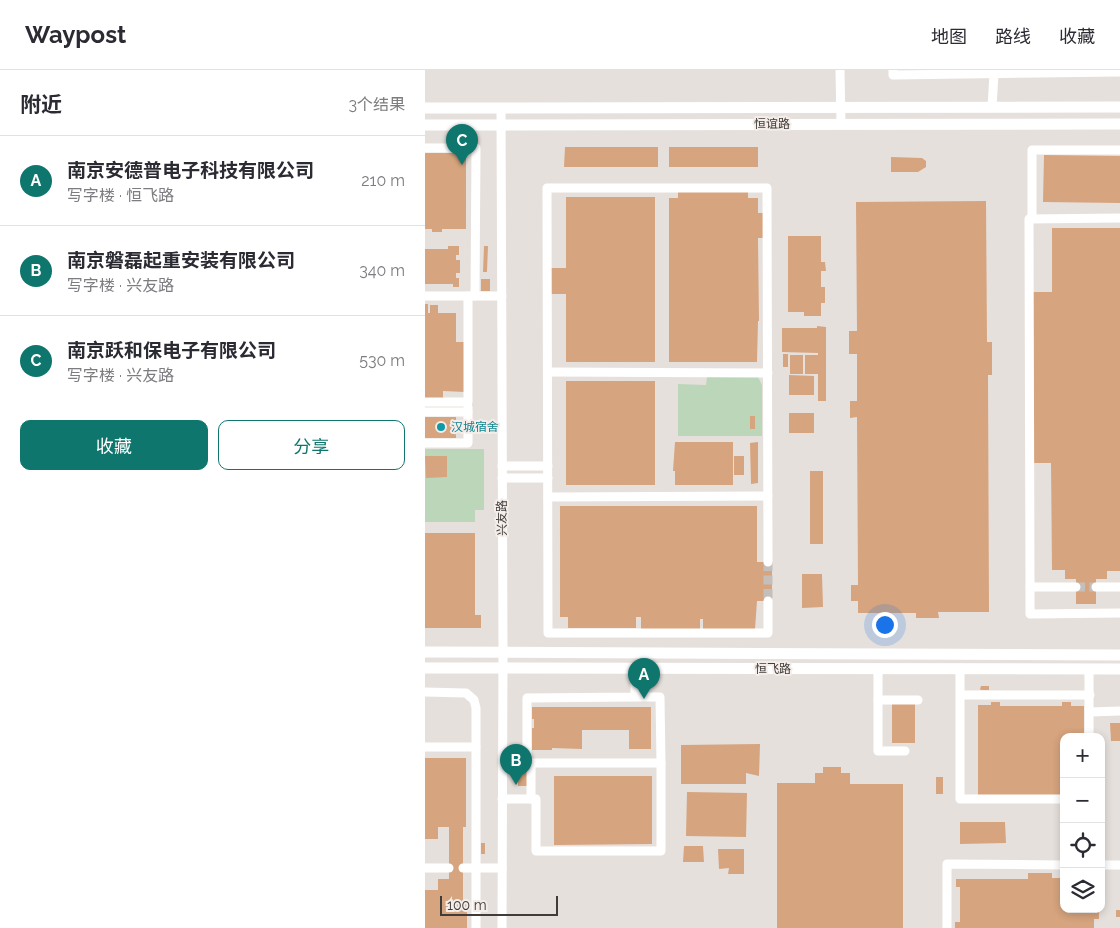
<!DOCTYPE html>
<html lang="zh">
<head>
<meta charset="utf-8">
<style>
	:root { --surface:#fff; --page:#f7f7f7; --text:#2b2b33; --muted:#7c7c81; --line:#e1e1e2; --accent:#0f766e }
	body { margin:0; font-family:Raleway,"Noto Sans SC",sans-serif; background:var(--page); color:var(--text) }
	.controls { position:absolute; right:15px; bottom:15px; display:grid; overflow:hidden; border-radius:10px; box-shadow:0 2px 8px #0003 }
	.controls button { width:45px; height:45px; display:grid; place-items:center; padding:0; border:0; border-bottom:1px solid var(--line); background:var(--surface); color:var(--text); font:25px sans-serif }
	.scale { position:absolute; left:15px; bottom:12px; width:118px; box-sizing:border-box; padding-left:5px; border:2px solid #3f3c3a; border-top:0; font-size:14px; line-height:18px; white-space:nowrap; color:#3f3c3a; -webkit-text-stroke:4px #f4ede9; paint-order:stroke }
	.you { position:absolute; left:459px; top:554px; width:18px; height:18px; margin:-12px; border:4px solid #fff; border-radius:50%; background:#1a73e8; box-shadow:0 0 0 8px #1a73e833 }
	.badge { display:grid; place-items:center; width:32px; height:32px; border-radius:50%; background:var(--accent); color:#fff; font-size:16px; font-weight:700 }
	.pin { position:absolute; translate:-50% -41px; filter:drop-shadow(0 1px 2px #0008) }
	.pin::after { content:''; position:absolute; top:26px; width:18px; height:15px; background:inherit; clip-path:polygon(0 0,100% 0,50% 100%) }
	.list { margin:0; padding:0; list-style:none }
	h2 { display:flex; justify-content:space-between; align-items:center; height:65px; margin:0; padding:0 20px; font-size:21px }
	h2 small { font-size:16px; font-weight:400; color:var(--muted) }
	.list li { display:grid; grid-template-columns:32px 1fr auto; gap:15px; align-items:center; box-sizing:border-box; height:90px; padding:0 20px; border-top:1px solid var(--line) }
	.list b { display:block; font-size:19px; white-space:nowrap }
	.list p { margin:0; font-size:16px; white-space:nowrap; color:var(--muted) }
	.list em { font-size:16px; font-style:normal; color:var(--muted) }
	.actions { display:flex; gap:10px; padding:15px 20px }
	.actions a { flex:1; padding:11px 0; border:1px solid var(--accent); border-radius:10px; text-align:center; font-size:18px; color:var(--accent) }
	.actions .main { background:var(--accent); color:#fff }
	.icon { flex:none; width:28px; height:28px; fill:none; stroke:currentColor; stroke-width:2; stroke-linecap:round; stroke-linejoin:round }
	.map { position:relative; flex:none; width:695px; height:858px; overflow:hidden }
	header { display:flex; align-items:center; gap:30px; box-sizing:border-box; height:70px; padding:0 25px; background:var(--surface); border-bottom:1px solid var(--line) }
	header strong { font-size:24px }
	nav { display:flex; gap:28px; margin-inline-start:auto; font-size:18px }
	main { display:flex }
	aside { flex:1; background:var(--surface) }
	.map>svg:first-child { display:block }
	.green { fill:#bcd6b9 }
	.building { fill:#d6a47e }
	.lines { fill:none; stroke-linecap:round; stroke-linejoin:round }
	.minor-tunnel { stroke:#c5bfbc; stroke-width:9; stroke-dasharray:9 4.5; stroke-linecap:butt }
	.minor { stroke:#fff; stroke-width:9 }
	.major { stroke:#fff; stroke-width:11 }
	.culture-dot { fill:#0f9aa8; stroke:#f4ede9; stroke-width:2 }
	.labels { text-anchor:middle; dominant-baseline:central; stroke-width:4; stroke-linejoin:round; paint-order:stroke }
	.street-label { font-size:12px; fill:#3f3c3a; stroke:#f4ede9 }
	.culture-label { font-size:12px; fill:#0d838f; stroke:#f4ede9; text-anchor:start }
</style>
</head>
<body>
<header>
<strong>Waypost</strong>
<nav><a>地图</a><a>路线</a><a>收藏</a></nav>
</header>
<main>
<aside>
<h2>附近<small>3个结果</small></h2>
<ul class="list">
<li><span class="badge">A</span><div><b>南京安德普电子科技有限公司</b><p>写字楼 · 恒飞路</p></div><em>210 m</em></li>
<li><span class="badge">B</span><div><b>南京磐磊起重安装有限公司</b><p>写字楼 · 兴友路</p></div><em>340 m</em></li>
<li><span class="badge">C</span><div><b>南京跃和保电子有限公司</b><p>写字楼 · 兴友路</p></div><em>530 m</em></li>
</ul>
<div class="actions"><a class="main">收藏</a><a>分享</a></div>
</aside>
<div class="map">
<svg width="695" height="858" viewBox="0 0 695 858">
	<rect width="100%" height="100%" fill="#e6e0dc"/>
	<g class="green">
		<polygon points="282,307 333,307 337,315 337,366 253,366 253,314 281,315"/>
		<polygon points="0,379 59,379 59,440 50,440 50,452 0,452"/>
	</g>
	<g class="building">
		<polygon points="140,77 233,77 233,97 139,97"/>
		<rect x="244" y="77" width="89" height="20"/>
		<polygon points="0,83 41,83 41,159 17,159 17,162 7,162 7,159 0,159"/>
		<polygon points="619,85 695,86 695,133 618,132"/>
		<polygon points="466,87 497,88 501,91 501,97 493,102 466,102"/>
		<polygon points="253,120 323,120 323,128 333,128 333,143 341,143 341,168 333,168 334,251 333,251 332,292 244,292 244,128 253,128"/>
		<polygon points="141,127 230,127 230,292 141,292 141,224 126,224 125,198 141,198"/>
		<polygon points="561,131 562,272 567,272 567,305 563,305 564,542 513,542 514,548 491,548 491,543 433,543 433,531 426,531 426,515 433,515 432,347 425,348 425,331 432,331 432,284 424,284 424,261 432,261 431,132"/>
		<polygon points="627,158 695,158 695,501 682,501 682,509 671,509 671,534 651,534 651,509 640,509 640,500 627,500 626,393 608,393 608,222 627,222"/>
		<polygon points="363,166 396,166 396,192 400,192 401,201 396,201 396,217 400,217 400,233 396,233 396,246 379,246 379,242 363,242"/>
		<polygon points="23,176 34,176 34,185 31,185 31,190 35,190 35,203 31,203 31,208 34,208 34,217 28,217 28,214 0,214 0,179 23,179"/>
		<polygon points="59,176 63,176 62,202 58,202"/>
		<rect x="56" y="209" width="9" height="12"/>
		<polygon points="0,234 3,234 3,243 5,243 5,235 13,235 13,243 31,243 31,272 40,272 40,322 18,321 18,329 0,328"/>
		<polygon points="392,256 401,257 401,331 393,331 393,304 380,304 380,285 393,285 393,283 357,282 357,258 392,258"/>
		<rect x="358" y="284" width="5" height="13"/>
		<rect x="365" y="285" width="13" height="19"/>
		<polygon points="364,305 389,306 389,325 364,325"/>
		<rect x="141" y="311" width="89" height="104"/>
		<rect x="364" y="343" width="25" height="20"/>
		<rect x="325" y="346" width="5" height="13"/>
		<rect x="0" y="347" width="31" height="21"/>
		<polygon points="250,372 308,372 308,415 250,415 250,401 248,401"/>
		<polygon points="333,372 333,413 326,414 325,373"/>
		<polygon points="0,386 22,386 22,407 1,408"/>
		<rect x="309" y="386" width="10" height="19"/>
		<rect x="385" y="401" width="13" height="73"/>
		<polygon points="135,436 332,436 332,492 347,492 347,531 332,531 330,559 278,559 278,549 275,549 275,559 216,559 216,547 211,547 211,558 143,558 143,547 135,547"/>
		<polygon points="0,463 50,463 50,545 56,545 56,558 0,558"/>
		<polygon points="377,504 397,504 398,537 377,538"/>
		<polygon points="556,616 564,616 564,620 556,620 555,619"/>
		<polygon points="467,632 490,633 490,673 467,673"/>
		<polygon points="566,632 575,632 575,636 637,636 637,632 646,632 646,636 659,636 659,667 639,667 639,725 553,725 553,635 566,635"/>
		<polygon points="107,637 226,637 226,679 204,679 204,660 157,660 157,679 127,678 127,680 107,680 107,658 109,658 109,649 107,649"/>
		<polygon points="685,653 695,653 695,671 686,671"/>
		<polygon points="335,674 334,706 321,703 321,714 256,714 256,675"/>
		<polygon points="0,688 41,688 41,757 38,757 38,832 42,832 42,858 0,858 0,820 13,820 13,809 24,809 24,757 13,757 13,769 0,769"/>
		<polygon points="398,697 416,697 416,703 425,703 425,714 478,714 478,858 352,858 352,713 390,713 390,703 398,703"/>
		<rect x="93" y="699" width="9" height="17"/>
		<polygon points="129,706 227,706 227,774 129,775"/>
		<rect x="511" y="707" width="7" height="17"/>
		<polygon points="262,722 322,723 321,767 261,766"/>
		<polygon points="535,752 580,752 581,773 535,774"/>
		<rect x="56" y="773" width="4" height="11"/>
		<polygon points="259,776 278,776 279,792 258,792"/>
		<polygon points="293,779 319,779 319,804 303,804 304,798 294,799"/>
		<polygon points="603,803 627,803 627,808 639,808 639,839 670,839 670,841 674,841 674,849 669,849 669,858 530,858 530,852 535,852 535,817 531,817 531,809 603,809"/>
		<rect x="691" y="840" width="4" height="7"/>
	</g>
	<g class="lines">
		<g class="minor-tunnel">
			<polyline points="343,492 343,531"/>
			<polyline points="651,517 671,517"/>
		</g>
		<g class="minor">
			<polyline points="415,0 416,54"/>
			<polyline points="468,0 468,5 695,2"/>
			<polyline points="567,37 569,4"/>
			<polyline points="76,38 78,583 77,858"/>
			<polyline points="0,78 51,78 50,226"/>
			<polyline points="607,149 607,80 695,80"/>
			<polyline points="0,226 77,226"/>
			<polyline points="123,302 343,303"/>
			<polyline points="0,332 43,332 43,226"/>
			<polyline points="0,342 43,342 43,337"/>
			<polyline points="0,373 43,373 43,342"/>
			<polyline points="77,396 123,396"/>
			<polyline points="77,408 123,408"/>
			<polyline points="123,427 343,426"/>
			<polyline points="343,492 342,118 122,118 123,563 343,563 343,531"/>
			<polyline points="605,517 605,544 695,543"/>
			<polyline points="651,517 605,517 604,149 695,148"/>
			<polyline points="671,517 695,517"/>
			<polyline points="535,598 535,729 639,729"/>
			<polyline points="210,599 210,627 102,628 102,693 236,693 235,627 210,627"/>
			<polyline points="453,599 453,681 480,681"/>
			<polyline points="664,599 664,667"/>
			<polyline points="0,622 41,623 49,630 51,638 51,858"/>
			<polyline points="536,625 665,625"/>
			<polyline points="453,630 493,630"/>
			<polyline points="665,642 695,641"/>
			<polyline points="0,677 51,677"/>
			<polyline points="106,693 106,729"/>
			<polyline points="77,729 111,729 111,781 236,781 236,693"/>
			<polyline points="676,795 695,795"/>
			<polyline points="0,798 24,798"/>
			<polyline points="38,798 77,798"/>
			<polyline points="522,858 522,794 639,795"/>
		</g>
		<g class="major">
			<polyline points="0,38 695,37"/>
			<polyline points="0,55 695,54"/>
			<polyline points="0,582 695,585"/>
			<polyline points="0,598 695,599"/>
		</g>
	</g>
	<circle class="culture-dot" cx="16" cy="357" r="5"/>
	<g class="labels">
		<g class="street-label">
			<text x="347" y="54">恒谊路</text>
			<text transform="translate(77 448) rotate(-90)">兴友路</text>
			<text x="348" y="599">恒飞路</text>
		</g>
		<g class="culture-label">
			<text x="26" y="357">汉城宿舍</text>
		</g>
	</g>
</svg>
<div class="controls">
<button>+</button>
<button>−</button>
<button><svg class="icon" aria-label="locate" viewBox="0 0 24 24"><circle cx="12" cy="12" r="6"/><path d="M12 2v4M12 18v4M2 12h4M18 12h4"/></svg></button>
<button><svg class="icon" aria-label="layers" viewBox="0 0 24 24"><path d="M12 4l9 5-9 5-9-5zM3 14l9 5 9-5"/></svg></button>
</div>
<div class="scale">100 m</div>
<div class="you"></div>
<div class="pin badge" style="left:219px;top:629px">A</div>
<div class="pin badge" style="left:91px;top:715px">B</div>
<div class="pin badge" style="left:37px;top:95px">C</div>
</div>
</main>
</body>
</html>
